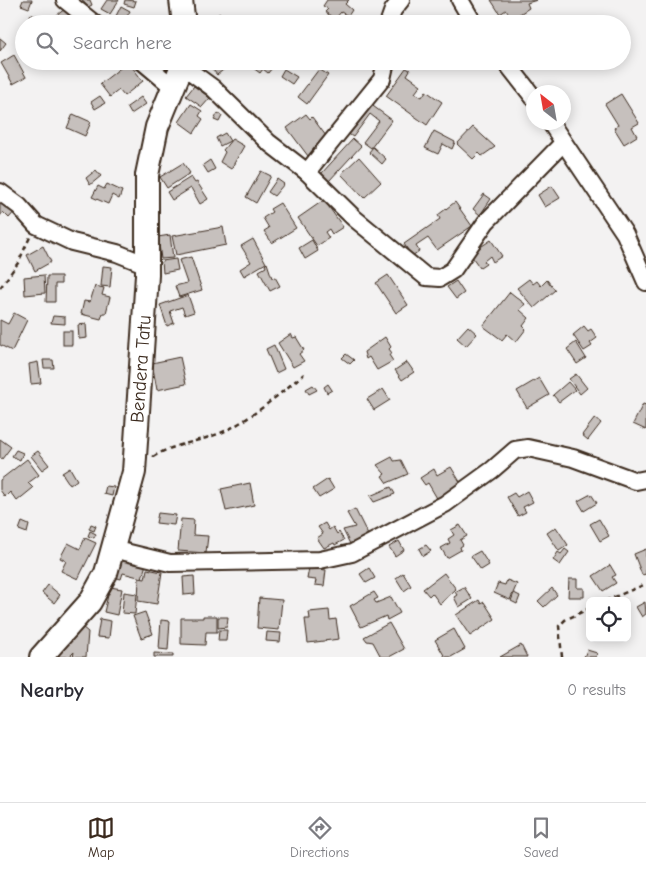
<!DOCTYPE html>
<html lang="en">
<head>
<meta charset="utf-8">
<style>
	:root { --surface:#fff; --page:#f2f2f3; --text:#2b2b33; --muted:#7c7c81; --line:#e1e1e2; --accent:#3b2a1e }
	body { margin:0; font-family:"Comic Neue",sans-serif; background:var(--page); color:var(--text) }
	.controls { position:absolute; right:15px; bottom:15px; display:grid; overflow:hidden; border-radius:8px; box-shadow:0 2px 12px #0003 }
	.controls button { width:45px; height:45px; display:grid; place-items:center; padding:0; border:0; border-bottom:1px solid var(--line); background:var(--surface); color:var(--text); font:25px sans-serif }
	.compass { position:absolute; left:526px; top:85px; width:45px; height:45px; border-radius:50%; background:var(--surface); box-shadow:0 2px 12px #0003; rotate:329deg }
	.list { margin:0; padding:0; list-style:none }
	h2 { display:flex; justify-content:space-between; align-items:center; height:65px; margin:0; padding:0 20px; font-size:21px }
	h2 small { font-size:16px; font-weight:400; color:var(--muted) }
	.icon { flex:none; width:28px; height:28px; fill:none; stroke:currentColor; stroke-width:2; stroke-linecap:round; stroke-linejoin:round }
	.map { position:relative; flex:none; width:646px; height:657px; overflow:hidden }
	.search { position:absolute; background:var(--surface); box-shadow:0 2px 12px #0003; left:15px; right:15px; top:15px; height:55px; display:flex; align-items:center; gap:12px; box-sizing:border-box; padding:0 18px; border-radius:28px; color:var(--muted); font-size:19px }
	.sheet { height:145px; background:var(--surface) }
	nav { display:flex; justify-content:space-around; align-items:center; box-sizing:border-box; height:70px; border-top:1px solid var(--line); background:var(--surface); font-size:14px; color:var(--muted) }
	nav a { display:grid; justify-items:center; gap:2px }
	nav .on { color:var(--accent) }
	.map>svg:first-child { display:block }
	.building { fill:#c6c0bd; stroke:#3b2a1e }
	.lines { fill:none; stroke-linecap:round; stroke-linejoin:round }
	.street-casing { stroke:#3b2a1e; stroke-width:20 }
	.secondary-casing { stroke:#3b2a1e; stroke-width:26 }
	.path { stroke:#3b2a1e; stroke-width:2.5; stroke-dasharray:5 4; stroke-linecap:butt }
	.street { stroke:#fff; stroke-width:16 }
	.secondary { stroke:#fff; stroke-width:22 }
	.labels { text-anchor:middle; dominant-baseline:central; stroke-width:4; stroke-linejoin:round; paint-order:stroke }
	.street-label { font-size:19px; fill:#3b2a1e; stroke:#fff }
</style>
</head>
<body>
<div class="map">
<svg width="646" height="657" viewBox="0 0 646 657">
	<rect width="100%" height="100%" fill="#f3f2f2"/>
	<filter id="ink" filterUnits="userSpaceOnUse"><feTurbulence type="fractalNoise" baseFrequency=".02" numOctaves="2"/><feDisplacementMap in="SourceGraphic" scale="10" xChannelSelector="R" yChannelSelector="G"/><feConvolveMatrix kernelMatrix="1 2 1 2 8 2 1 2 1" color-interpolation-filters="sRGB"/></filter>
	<g filter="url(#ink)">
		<g class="building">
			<polygon points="23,0 32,0 29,8 21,5"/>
			<polygon points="82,0 90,0 92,5 88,7"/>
			<polygon points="107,0 119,0 110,14 101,9"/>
			<polygon points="125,0 136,1 134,7 124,4"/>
			<polygon points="327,0 349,0 345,4 352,10 348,16 341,12 335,19 325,12 328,9 323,6"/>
			<polygon points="491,0 537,0 527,3 529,8 512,19 506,10 500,14"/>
			<polygon points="121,6 130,11 123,24 114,20"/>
			<polygon points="65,9 75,24 63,24 57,15"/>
			<polygon points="220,13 227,24 216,24 213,18"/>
			<polygon points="31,14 41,20 39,24 25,24"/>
			<polygon points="0,38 6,43 0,51"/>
			<polygon points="14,55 26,77 13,84 1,63"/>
			<polygon points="65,61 83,61 72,70"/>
			<polygon points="155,61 171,61 159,69"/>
			<polygon points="206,61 234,61 217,75"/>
			<polygon points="274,61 276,63 268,73 263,69 260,73 245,62"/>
			<polygon points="128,62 143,81 124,96 119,90 110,97 100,84"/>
			<polygon points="406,68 410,70 407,75 421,85 415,93 422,97 426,91 442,102 427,125 386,96"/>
			<polygon points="284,69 297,77 292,84 280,76"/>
			<polygon points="319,69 328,75 307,104 298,97"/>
			<polygon points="194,86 210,98 202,107 186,96"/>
			<polygon points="621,94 639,123 632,127 637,136 624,144 614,128 618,125 605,104"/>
			<polygon points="100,96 105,103 95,109 91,102"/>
			<polygon points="141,97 146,104 131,114 127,107"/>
			<polygon points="366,101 392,120 371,148 363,142 379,121 370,114 353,137 344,131"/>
			<polygon points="191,104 202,111 199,116 203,119 194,133 179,122"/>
			<polygon points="218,113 222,116 219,122 214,120"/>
			<polygon points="73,114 91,122 85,136 67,128"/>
			<polygon points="306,114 310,119 312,117 326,136 323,139 326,143 308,156 287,128"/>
			<polygon points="473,127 495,147 482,156 479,153 473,159 457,144"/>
			<polygon points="434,131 455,142 452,149 443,144 438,154 425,148"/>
			<polygon points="225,133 230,141 220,146 216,138"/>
			<polygon points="232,139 244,146 231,169 220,162 225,152 223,150"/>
			<polygon points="353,139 361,146 329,181 321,174"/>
			<polygon points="373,147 386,159 382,164 369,152"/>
			<polygon points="359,157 381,182 364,198 341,174"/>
			<polygon points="210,160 215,169 208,173 203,165"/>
			<polygon points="183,163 190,173 167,188 160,177"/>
			<polygon points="96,170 101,176 90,185 86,178"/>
			<polygon points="261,171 271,176 256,203 246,197"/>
			<polygon points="191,177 195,183 197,182 208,199 200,204 191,188 172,200 167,192"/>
			<polygon points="277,179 284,184 274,196 268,192"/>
			<polygon points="107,184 122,191 119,199 112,195 108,204 92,197 98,186 104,189"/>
			<polygon points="552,186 560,198 545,207 538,195"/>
			<polygon points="484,194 491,199 480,215 473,209"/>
			<polygon points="0,199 16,210 9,218 3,212 0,216"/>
			<polygon points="324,200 343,227 332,234 329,229 325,232 329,238 317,246 298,218"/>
			<polygon points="455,202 472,226 437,250 428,238 416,246 419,251 412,256 404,244 440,219 438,215"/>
			<polygon points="280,203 296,228 272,243 264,231 269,228 263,218 272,212 270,209"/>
			<polygon points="223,227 226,245 176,255 172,236"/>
			<polygon points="170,235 173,258 161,259 158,237"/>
			<polygon points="253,239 266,263 244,276 240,269 251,262 241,246"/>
			<polygon points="312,240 318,251 305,259 299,248"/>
			<polygon points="491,240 502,256 493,262 490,256 484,261 486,264 480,268 470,254"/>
			<polygon points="43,246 51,262 35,271 27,255"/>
			<polygon points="191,257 202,290 179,297 175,286 187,283 179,260"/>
			<polygon points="176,259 178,270 163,273 162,261"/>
			<polygon points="267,263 272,278 275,277 280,286 270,291 259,271 266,267 265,265"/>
			<polygon points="103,266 112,267 110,287 101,286"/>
			<polygon points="44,275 45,293 25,295 24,277"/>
			<polygon points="388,275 408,305 396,313 376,283"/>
			<polygon points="47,276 61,276 61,284 55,284 55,302 46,302"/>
			<polygon points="529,279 533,284 537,281 541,286 547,280 555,290 534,308 517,288"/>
			<polygon points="456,281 464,293 456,299 447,287"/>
			<polygon points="95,286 104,288 102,295 110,297 106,313 103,313 101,319 81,314 84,301 90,302"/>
			<polygon points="510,292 525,304 520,310 529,318 523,326 526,329 516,342 507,334 502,340 483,326"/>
			<polygon points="188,295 194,312 185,315 182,307 170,311 174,323 167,326 160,305"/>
			<polygon points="14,313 27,320 12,351 0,345 0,320 8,324"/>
			<polygon points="53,316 65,317 65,324 51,323"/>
			<polygon points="86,324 87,338 79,339 78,325"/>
			<polygon points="468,326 477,334 466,346 457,338"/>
			<polygon points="584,326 588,331 591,329 597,338 590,343 592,346 584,351 573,335"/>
			<rect x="63" y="331" width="9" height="14"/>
			<polygon points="291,334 293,338 296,337 304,350 299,354 304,361 293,367 278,343"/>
			<polygon points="385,337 391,347 389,349 392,353 389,355 393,361 377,370 369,357 366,359 364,352"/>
			<polygon points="576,342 586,358 577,364 567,349"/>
			<polygon points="274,345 284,369 276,373 266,349"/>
			<polygon points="346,354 354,360 350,364 342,358"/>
			<polygon points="180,357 186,384 157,390 152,363"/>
			<polygon points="43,360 53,360 54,368 44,368"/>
			<polygon points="38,362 41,383 31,384 29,364"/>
			<polygon points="407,362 414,372 402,380 395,370"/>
			<polygon points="576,374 587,388 580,394 569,379"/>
			<polygon points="539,378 549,395 527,408 517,391"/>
			<polygon points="568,382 575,390 559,402 553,395"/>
			<polygon points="328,384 332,390 327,393 324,387"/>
			<polygon points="313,385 317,390 309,394 306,389"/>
			<polygon points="383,389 390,400 374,410 367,399"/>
			<polygon points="643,404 646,405 646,430 633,424"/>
			<polygon points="595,418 601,423 588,440 582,435"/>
			<polygon points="0,439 11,447 2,459 0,458"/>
			<polygon points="16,450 23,453 20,460 12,456"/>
			<polygon points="38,451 49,465 42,470 31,456"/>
			<polygon points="392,457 394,461 401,460 408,474 387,483 382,476 385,474 377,465"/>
			<polygon points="27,459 39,475 28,483 33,488 17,501 10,492 5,497 0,490 0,480"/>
			<polygon points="451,467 462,485 438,500 428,483 425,485 420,478 434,469 437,475"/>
			<polygon points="70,468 77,480 70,485 62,473"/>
			<polygon points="328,479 334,489 319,498 313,489"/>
			<polygon points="250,483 254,505 226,511 221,489"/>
			<polygon points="106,486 114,487 112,496 104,494"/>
			<polygon points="391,487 395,494 374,502 370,496"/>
			<polygon points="527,491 533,502 523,507 526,512 518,516 507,497 514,493 517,497"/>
			<polygon points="591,494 597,503 584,511 578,501"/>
			<polygon points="355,509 369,537 351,546 343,530 355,527 347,513"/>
			<polygon points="158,513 176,515 174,525 156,523"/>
			<polygon points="181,519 194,520 193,535 208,536 206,553 178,551"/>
			<polygon points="599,519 609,536 600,541 590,524"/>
			<polygon points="22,522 29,525 27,533 19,530"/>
			<polygon points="325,523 329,530 333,527 337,534 339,532 344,540 335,545 334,543 324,548 317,538 323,534 318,527"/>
			<polygon points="91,524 96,526 94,531 89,529"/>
			<polygon points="460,525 467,536 460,540 463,545 460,547 461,550 447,558 441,548 450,543 448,539 454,535 451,530"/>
			<polygon points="556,527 568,545 559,551 547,533"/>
			<polygon points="90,531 96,534 94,538 88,536"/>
			<polygon points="85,538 96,543 78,579 61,571 66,561 60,558 68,543 80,549"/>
			<polygon points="399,541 404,550 395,556 389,547"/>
			<polygon points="426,545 431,551 423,556 419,549"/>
			<polygon points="565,549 569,552 560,565 553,560 558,552 561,554"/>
			<polygon points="646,549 646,574 642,575 634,554"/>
			<polygon points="480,551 489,565 481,570 471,556"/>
			<polygon points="115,556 146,564 142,578 123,573 121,579 110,576"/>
			<polygon points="610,565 616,575 612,577 616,583 603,591 593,576"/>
			<polygon points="309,568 326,570 324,586 315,585 316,580 307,579"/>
			<polygon points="369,568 375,578 366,583 360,574"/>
			<polygon points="147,569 162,572 157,604 138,601 139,578 145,579"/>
			<polygon points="403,573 411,586 404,591 396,578"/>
			<polygon points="444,573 456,589 440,604 432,593 429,596 423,589"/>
			<polygon points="194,576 195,594 184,595 183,577"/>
			<polygon points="569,579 577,579 577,588 584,588 584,597 568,597"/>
			<polygon points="507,580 517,584 510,600 494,593 498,583 505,585"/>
			<polygon points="48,585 60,595 54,603 42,593"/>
			<polygon points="110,587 122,589 117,615 104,612"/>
			<polygon points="464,587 472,599 459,607 454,597 457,595 455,592"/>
			<polygon points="552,588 557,595 544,607 538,601"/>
			<polygon points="124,592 137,594 135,614 122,613"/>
			<polygon points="374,592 378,598 374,600 376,603 391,597 400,613 387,620 386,616 361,627 350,606"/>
			<polygon points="514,593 520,596 517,604 511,601"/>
			<polygon points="259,598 282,600 279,630 257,628"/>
			<polygon points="479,600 481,604 484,602 495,619 470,636 456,615"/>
			<polygon points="645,602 646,614 642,617 636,607"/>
			<polygon points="329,610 330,620 336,619 339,639 308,643 305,619 310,619 309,612"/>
			<polygon points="145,612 153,634 141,638 133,616"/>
			<polygon points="203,616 217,616 217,632 206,632 205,645 181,644 181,618 203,618"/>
			<polygon points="218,617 228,617 227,627 218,628"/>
			<polygon points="100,619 111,621 109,638 97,637"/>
			<polygon points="161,620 170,621 168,650 159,649"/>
			<polygon points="389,623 404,649 389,657 381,657 373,642 367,641 364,637"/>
			<polygon points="82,627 88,632 86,657 73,657 74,652 69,657 52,657"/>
			<polygon points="454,629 465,649 451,657 445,657 435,640"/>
			<polygon points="219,630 227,630 226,641 218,641"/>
			<polygon points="267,632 281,633 280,642 266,641"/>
			<polygon points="521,645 527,657 500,657"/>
			<polygon points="587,650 597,653 596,657 584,657"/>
			<polygon points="154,653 173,654 173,657 154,657"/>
		</g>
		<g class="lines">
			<defs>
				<g id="street">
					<polyline points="65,0 95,24"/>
					<polyline points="460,0 474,24"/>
					<polyline points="388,24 393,10 401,0"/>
					<polyline points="142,61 174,88"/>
					<polyline points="505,61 534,98"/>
					<polyline points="183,66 213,88 268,142 307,172 354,218 426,277 440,278 453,270 486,222 563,143"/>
					<polyline points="550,122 625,234 646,282"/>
					<polyline points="307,172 382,79 386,61"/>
					<polyline points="0,192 19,206 36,225 72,242 117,253 147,265"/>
					<polyline points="113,549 170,563 320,560 352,553 445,504 492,470 515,450 528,448 573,458 636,481 646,479"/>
				</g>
				<g id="secondary">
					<polyline points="181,0 184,24"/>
					<polyline points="41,657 90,602 106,573 134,472 147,275 147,175 157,127 184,61"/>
				</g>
			</defs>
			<use href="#street" class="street-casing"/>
			<use href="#secondary" class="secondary-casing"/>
			<g class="path">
				<polyline points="0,288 18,263 30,237"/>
				<path d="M153 457C174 443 202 442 225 431 254 417 279 394 304 374"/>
				<polyline points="605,601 646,584"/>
				<polyline points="562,657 559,626 565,620 590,608"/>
			</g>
			<use href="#street" class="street"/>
			<use href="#secondary" class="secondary"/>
		</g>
	</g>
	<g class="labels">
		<g class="street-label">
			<text transform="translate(141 369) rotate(-86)">Bendera Tatu</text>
		</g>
	</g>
</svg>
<div class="controls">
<button><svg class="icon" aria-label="locate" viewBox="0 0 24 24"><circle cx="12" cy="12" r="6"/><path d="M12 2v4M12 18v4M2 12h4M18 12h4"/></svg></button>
</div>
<svg class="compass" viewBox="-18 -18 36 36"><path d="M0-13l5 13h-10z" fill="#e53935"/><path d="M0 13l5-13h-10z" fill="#7c7c81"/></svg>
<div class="search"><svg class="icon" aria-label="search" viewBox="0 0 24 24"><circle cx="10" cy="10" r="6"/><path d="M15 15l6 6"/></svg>Search here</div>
</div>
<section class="sheet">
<h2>Nearby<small>0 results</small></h2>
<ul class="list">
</ul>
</section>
<nav>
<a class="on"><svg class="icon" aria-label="map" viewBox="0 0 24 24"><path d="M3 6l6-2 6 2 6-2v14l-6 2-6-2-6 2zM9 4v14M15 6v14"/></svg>Map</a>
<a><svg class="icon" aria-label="directions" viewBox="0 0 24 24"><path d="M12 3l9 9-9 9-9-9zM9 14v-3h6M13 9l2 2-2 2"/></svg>Directions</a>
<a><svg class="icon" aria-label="saved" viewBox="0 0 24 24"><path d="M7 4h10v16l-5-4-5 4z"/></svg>Saved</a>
</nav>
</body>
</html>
